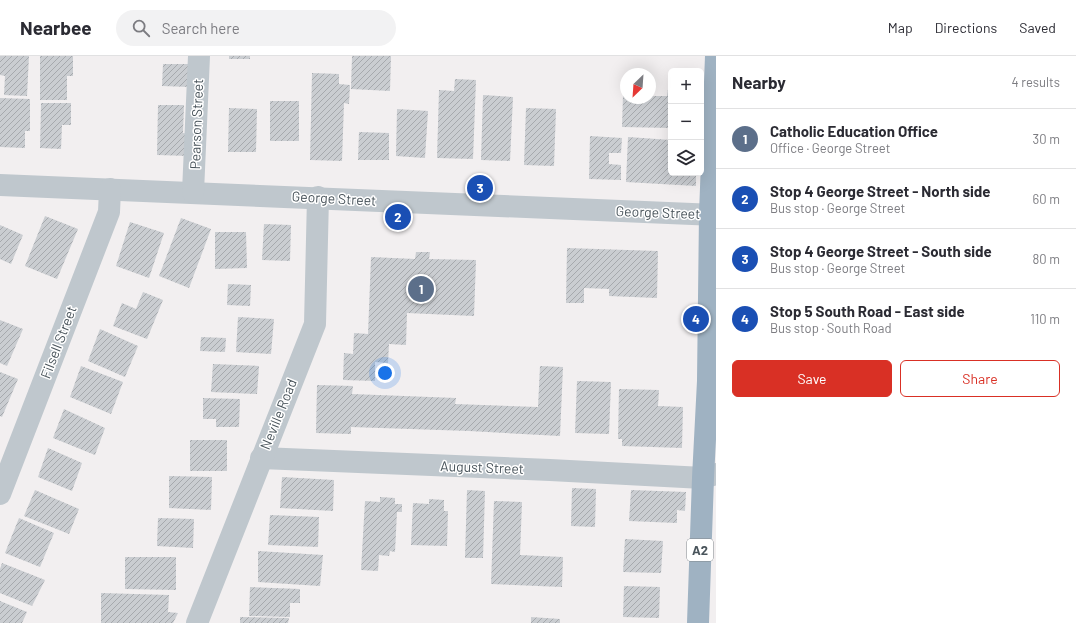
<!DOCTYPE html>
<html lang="en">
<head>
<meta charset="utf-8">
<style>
	:root { --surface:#fff; --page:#f2f2f3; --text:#2b2b33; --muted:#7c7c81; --line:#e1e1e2; --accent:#d93025 }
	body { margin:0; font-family:Barlow,sans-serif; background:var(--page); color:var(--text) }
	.controls { position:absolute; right:12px; top:12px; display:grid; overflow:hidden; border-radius:6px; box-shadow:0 4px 16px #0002 }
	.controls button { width:36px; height:36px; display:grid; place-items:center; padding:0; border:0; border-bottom:1px solid var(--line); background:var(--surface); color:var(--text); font:20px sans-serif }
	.compass { position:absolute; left:620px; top:12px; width:36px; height:36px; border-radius:50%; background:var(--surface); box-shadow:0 4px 16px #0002; rotate:205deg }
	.you { position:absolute; left:385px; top:317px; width:14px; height:14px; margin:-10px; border:3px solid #fff; border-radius:50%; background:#1a73e8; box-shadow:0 0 0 6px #1a73e833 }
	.badge { display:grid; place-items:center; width:26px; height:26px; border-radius:50%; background:var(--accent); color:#fff; font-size:13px; font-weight:700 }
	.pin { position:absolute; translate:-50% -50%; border:2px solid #fff; box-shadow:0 1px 4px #0006 }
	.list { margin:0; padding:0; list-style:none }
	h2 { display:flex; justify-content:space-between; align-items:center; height:52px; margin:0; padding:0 16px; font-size:17px }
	h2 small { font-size:13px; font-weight:400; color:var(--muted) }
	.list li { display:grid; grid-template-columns:26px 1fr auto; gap:12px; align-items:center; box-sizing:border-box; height:60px; padding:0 16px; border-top:1px solid var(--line) }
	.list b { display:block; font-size:15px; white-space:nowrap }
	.list p { margin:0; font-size:13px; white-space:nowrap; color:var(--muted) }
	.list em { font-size:13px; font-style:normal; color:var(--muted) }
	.actions { display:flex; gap:8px; padding:12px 16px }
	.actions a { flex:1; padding:9px 0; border:1px solid var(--accent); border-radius:6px; text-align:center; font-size:14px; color:var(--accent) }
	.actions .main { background:var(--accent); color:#fff }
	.icon { flex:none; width:22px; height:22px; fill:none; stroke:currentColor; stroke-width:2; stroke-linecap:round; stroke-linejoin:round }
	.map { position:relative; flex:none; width:716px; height:567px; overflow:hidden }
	header { display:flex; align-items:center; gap:24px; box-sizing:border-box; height:56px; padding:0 20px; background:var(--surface); border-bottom:1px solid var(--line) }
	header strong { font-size:19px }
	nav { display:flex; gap:22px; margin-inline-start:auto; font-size:14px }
	.search { width:280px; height:36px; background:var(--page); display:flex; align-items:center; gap:10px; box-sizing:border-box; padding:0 14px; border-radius:22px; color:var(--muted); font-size:15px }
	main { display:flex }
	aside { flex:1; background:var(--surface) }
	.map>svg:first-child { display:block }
	.building { fill:url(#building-hatch) }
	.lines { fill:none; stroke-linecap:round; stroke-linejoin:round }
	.minor { stroke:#bfc7cd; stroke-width:22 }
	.trunk { stroke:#9fb2c2; stroke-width:22 }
	.labels { text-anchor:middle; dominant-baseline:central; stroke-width:3; stroke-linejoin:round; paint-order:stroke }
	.shield { fill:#fff; stroke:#80878c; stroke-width:1 }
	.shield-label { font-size:13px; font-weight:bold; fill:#49545b }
	.street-label { font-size:14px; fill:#49545b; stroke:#fff }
</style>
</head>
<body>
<header>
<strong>Nearbee</strong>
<div class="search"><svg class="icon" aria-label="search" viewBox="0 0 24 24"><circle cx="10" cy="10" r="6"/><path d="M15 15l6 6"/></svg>Search here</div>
<nav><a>Map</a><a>Directions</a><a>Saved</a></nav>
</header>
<main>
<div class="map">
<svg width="716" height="567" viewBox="0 0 716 567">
	<defs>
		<pattern id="building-hatch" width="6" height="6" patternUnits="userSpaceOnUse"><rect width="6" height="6" fill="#cacdd1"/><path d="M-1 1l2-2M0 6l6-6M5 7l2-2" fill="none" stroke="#a6a9ad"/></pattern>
	</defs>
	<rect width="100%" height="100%" fill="#f2eff0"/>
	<g class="building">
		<polygon points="0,0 29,0 27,40 4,39 5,20 0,19"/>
		<polygon points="40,0 73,0 73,20 67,20 67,44 40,44"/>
		<rect x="229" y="0" width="21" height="3"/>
		<polygon points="352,0 391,0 390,35 351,33"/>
		<polygon points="163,8 189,8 189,31 162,30"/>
		<polygon points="312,17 339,18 339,28 350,29 349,48 344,47 342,105 310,104"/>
		<polygon points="455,23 476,24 473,103 437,102 439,34 454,35"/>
		<polygon points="668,33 671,33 671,72 622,71 623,39 626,39 626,42 650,42 650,40 667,40"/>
		<polygon points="483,39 513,41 510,105 481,104"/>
		<polygon points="0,42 30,43 30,75 25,75 25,92 0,91"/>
		<rect x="270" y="45" width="29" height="40"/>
		<polygon points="41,47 71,47 71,69 62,69 61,93 40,92"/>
		<polygon points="158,49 184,49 183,77 190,78 189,100 157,99"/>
		<polygon points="229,52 257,53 256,96 228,96"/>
		<polygon points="526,52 556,53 554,110 524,109"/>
		<polygon points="397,53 428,55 425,102 396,100"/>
		<polygon points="359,76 389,77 389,104 358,104"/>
		<polygon points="590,80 622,82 621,97 609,97 609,108 621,109 621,124 589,123"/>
		<polygon points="628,81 671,84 671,117 696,117 696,130 626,126"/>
		<polygon points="45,160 78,173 57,223 25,210"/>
		<polygon points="181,162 211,173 189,232 159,220"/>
		<polygon points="130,166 164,177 149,222 116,210"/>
		<polygon points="264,168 291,169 290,205 262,204"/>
		<polygon points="0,169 23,179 11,208 0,203"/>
		<polygon points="215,176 246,176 247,212 215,213"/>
		<polygon points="567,192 658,195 657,242 609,240 609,233 584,232 584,247 566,247"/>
		<polygon points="416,196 430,196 429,203 476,204 474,260 407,257 406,289 389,288 388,307 375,306 375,325 343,324 344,297 353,298 354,277 368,278 371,201 415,203"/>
		<polygon points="228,228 251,229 250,250 227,249"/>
		<polygon points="143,236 163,244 147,283 113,270 122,247 136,253"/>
		<polygon points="238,261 274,263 271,298 236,296"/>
		<polygon points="0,264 23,273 7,310 0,307"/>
		<polygon points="100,273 138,290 125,321 88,305"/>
		<polygon points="201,281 226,282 225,296 200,295"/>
		<polygon points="213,308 259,310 257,338 211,336"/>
		<polygon points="81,310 123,326 111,358 70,341"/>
		<polygon points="540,310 563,311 560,380 469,375 351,371 351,378 316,377 317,329 353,330 352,338 456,342 455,348 538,351"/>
		<polygon points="0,316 18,323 2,361 0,360"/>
		<polygon points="577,325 611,326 609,378 575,377"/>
		<polygon points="619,333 659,334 658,350 683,351 682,392 622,390 622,383 618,383"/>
		<polygon points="203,342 240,343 239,371 216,371 216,363 203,363"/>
		<polygon points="64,353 105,372 95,399 53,382"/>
		<rect x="190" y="384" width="37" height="31"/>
		<polygon points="48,392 82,407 72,435 38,421"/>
		<polygon points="169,420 212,421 211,454 169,452"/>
		<polygon points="282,421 334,424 333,455 280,452"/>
		<polygon points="572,432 596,433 595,471 571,470"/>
		<polygon points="35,434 79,453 69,478 24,460"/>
		<polygon points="467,434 485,435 483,502 465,502"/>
		<polygon points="631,434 686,436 685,455 677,454 677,467 629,465"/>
		<polygon points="380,441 395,442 395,448 402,448 402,456 397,456 395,496 390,495 389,500 379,499 378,515 361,514 365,445 380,446"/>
		<polygon points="429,443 444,444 444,455 448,455 447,490 411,489 413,447 429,448"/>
		<polygon points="494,445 522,446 520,499 563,501 562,531 491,528"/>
		<polygon points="270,459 319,461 318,491 268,489"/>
		<polygon points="19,462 54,477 40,511 5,497"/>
		<polygon points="158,462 194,463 193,492 157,490"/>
		<polygon points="625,483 663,485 661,517 623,516"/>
		<polygon points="258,495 323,499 320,530 258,526"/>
		<polygon points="125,501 176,501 176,534 125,533"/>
		<polygon points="2,507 45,524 32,550 0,537 0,513"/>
		<polygon points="624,530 660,531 659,562 623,561"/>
		<polygon points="250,531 300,533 300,547 290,547 290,561 249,560"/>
		<polygon points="101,537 169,539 168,556 178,557 173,567 101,567"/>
		<polygon points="0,545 27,556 22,567 0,567"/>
		<polygon points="240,561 289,562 288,567 240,567"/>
		<polygon points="531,561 560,563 560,567 531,567"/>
	</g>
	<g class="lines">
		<g class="minor">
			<polyline points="0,129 716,159"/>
			<polyline points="193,136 199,0"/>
			<polyline points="261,402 550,414 703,422 716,418"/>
			<polyline points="0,438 109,156 110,133"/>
			<polyline points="197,567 315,268 318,141"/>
		</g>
		<polyline class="trunk" points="698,567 703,422 708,325 710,158 716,0"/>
	</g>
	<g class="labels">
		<rect class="shield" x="687" y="483" width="26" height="22" rx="3"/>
		<g class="shield-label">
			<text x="700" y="494">A2</text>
		</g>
		<g class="street-label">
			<text transform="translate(196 68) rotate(-88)">Pearson Street</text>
			<text transform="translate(334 142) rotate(3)">George Street</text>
			<text transform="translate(658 156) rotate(2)">George Street</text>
			<text transform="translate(58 286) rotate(-69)">Filsell Street</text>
			<text transform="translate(278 358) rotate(-68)">Neville Road</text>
			<text transform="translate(482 411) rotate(2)">August Street</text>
		</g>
	</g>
</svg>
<div class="controls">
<button>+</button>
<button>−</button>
<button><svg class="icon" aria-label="layers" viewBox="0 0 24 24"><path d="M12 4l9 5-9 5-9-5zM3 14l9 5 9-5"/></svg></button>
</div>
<svg class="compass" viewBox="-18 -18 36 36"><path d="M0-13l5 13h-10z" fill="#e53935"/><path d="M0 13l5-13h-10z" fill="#7c7c81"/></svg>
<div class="you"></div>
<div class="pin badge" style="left:421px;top:233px;background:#5c6f8a">1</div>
<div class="pin badge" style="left:398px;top:161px;background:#1a4fb4">2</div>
<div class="pin badge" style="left:480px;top:132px;background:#1a4fb4">3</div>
<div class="pin badge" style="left:696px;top:263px;background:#1a4fb4">4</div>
</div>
<aside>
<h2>Nearby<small>4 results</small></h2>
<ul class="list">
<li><span class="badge" style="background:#5c6f8a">1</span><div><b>Catholic Education Office</b><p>Office · George Street</p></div><em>30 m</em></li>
<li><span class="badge" style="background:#1a4fb4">2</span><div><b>Stop 4 George Street - North side</b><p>Bus stop · George Street</p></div><em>60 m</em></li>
<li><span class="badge" style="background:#1a4fb4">3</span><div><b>Stop 4 George Street - South side</b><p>Bus stop · George Street</p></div><em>80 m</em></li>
<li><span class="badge" style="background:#1a4fb4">4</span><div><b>Stop 5 South Road - East side</b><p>Bus stop · South Road</p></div><em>110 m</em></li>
</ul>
<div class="actions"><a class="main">Save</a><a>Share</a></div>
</aside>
</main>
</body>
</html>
